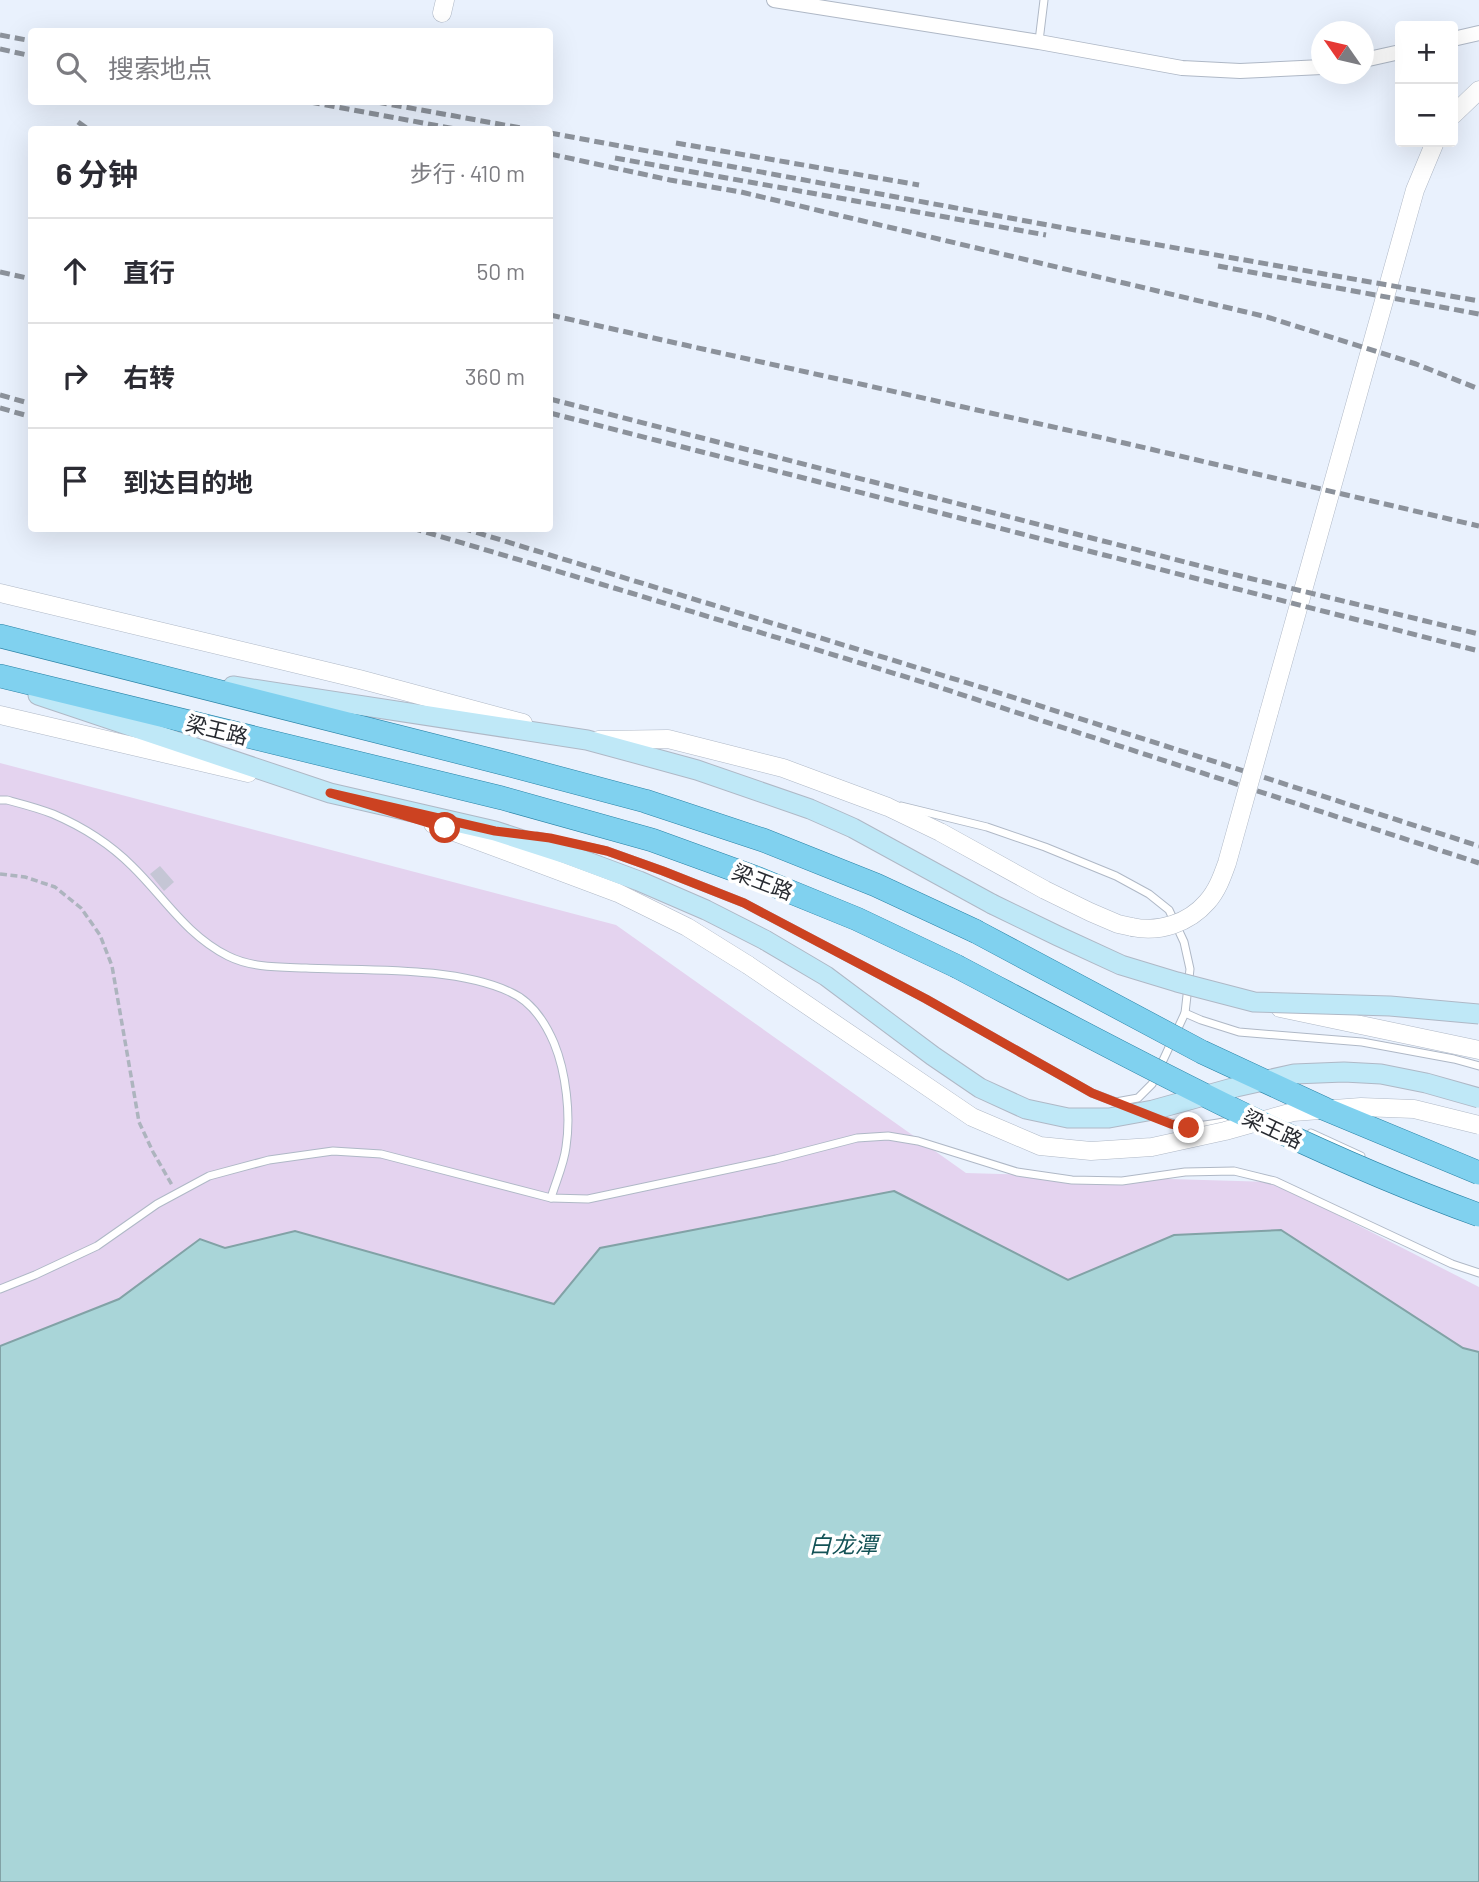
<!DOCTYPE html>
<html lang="zh">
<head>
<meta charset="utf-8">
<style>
	:root { --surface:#fff; --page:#f2f2f3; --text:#2b2b33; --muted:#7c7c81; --line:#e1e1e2 }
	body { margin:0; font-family:Barlow,"Noto Sans SC",sans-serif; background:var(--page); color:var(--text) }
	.controls { position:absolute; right:21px; top:21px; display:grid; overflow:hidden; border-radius:7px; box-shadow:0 7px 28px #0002 }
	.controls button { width:63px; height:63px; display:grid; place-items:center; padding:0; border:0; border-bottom:2px solid var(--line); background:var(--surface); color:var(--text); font:35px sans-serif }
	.compass { position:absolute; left:1311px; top:21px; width:63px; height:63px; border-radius:50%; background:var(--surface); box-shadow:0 7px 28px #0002; rotate:304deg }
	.stop { position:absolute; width:21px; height:21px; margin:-16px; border:5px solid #cc4221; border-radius:50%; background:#fff }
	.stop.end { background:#cc4221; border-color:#fff; box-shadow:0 2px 7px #0008 }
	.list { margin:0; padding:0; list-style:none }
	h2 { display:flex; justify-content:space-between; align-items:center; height:91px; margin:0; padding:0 28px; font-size:30px }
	h2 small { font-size:23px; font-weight:400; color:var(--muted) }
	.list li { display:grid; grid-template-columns:46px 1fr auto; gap:21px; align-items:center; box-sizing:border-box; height:105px; padding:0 28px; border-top:2px solid var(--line) }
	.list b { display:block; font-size:26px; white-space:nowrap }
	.list em { font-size:23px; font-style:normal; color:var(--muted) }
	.icon { flex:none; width:38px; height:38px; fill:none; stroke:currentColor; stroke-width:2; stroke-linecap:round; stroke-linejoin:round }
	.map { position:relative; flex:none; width:1479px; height:1882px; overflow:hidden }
	.search { position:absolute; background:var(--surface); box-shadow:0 7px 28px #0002; left:28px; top:28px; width:525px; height:77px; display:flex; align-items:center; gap:18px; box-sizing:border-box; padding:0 24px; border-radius:7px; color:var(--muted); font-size:26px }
	.panel { position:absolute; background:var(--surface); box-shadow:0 7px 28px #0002; left:28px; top:126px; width:525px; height:406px; border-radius:7px }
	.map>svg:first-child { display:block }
	.green { fill:#e4d3ef }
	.water { fill:#a9d5d8; stroke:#82a2a6; stroke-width:2 }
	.building { fill:#c5c6d5 }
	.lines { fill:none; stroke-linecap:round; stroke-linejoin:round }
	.service-casing { stroke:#afb8c6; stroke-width:9 }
	.minor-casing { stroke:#afb8c6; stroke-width:16 }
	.tertiary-casing { stroke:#afb8c6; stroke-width:19 }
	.secondary-casing { stroke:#afb8c6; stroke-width:21 }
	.primary-casing { stroke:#2a83a6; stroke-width:24 }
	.path { stroke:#adb4be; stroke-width:3.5; stroke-dasharray:7 3.5; stroke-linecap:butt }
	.service { stroke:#fff; stroke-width:7 }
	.minor { stroke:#fff; stroke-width:14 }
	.tertiary { stroke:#fff; stroke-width:18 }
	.secondary { stroke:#bfe8f7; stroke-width:19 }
	.primary { stroke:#80d1ef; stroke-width:23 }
	.rail { stroke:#8c929b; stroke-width:5; stroke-dasharray:10 5; stroke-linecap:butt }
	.tertiary-bridge-casing { stroke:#afb8c6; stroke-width:19; stroke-linecap:butt }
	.secondary-bridge-casing { stroke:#afb8c6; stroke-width:21; stroke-linecap:butt }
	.primary-bridge-casing { stroke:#2a83a6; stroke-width:24; stroke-linecap:butt }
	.tertiary-bridge { stroke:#fff; stroke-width:18 }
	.secondary-bridge { stroke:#bfe8f7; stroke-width:19 }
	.primary-bridge { stroke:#80d1ef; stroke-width:23 }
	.route { stroke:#cc4221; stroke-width:9 }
	.labels { text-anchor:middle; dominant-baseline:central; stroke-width:7; stroke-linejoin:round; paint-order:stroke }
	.street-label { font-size:21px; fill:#272a30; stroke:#fff }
	.water-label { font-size:23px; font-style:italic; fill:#135256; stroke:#fff }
</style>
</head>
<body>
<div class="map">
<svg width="1479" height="1882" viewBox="0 0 1479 1882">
	<rect width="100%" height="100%" fill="#e9f1fd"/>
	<polygon class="green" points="0,763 616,925 966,1173 1273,1182 1479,1287 1479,1882 0,1882"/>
	<polygon class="water" points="894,1191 1068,1280 1174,1235 1281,1230 1463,1348 1479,1352 1479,1882 0,1882 0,1346 119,1299 200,1239 225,1248 295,1231 554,1304 600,1248"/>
	<polygon class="building" points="160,866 174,882 164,891 150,874"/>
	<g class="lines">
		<defs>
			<g id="service">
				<polyline points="1039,41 1044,0"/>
				<path d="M0 800H7C22 804 38 808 53 814 81 826 110 844 132 866 164 897 186 935 228 956 252 968 280 967 306 968 367 971 454 966 510 992 531 1001 545 1022 554 1043 566 1072 571 1115 566 1147 564 1164 556 1181 551 1198"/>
				<polyline points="537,836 607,851 663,871 744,903 926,999 1092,1093 1116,1102 1138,1098 1152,1084 1185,1013 1190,969 1184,942 1169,910 1149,894 1116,876 1045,847 987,827 901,806"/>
				<polyline points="1185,1013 1201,1020 1239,1032 1362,1042 1454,1059 1479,1066"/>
				<path d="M1152 1116C1191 1132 1197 1126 1236 1120"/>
				<polyline points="1311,1133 1361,1156"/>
				<polyline points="0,1289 35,1275 97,1246 157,1204 209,1176 269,1160 333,1151 381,1154 551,1198 588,1199 776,1159 857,1138 888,1136 918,1141 1017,1172 1072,1180 1122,1181 1185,1172 1234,1171 1275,1181 1452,1264 1479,1273"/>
			</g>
			<g id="minor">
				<polyline points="774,0 1039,42 1182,68 1240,71 1322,67"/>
				<polyline points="1453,39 1479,33"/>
				<polyline points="1364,60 1400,52"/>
			</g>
			<g id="tertiary">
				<polyline points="442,13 445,0"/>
				<polyline points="1453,115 1479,90"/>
				<polyline points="0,593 359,679 523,723"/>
				<polyline points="1269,712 1415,190 1435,142"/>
				<polyline points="0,715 248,773"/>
				<polyline points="598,740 668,739 783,768 888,807 940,832 1045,890 1090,912 1118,924 1132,927"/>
				<polyline points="433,824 618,893 687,927 748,965"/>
				<polyline points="1280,1008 1479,1050"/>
			</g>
			<g id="secondary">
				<polyline points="233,686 587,740 697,770 810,809 853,828 992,904"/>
				<polyline points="38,695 330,793 495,831 569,855 639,881 706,910 765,940"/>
			</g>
			<g id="primary">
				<polyline points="0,636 506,764 645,801 763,840 876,885 975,931"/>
				<polyline points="0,676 502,798 652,840 754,877 857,919 956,966"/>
			</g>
		</defs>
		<use href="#service" class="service-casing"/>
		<use href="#minor" class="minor-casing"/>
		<use href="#tertiary" class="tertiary-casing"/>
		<use href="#secondary" class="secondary-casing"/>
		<use href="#primary" class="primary-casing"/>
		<polyline class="path" points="0,874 25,877 55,887 81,908 100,935 112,966 139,1122 153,1152 172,1185"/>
		<use href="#service" class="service"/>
		<use href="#minor" class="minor"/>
		<use href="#tertiary" class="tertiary"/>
		<use href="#secondary" class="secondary"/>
		<use href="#primary" class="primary"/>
		<g class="rail">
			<polyline points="0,35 32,41"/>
			<polyline points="0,49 32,56"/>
			<polyline points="310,102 461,130"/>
			<polyline points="377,102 532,130"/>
			<polyline points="78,122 89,130"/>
			<polyline points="550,133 1113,237 1479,301"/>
			<polyline points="676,143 919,185"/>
			<polyline points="550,154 670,180 741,192 1267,317 1416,364 1479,389"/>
			<polyline points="615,158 1046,235"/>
			<polyline points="1218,266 1479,314"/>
			<polyline points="0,272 32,279"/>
			<polyline points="550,315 1103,438 1479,526"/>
			<polyline points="0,395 32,404"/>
			<polyline points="550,399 1224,572 1479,634"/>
			<polyline points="0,408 32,417"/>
			<polyline points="550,413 1479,651"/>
			<polyline points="412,528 631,593 929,684 1479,863"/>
			<polyline points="462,528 987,689 1479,846"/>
		</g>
		<defs>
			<g id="tertiary-bridge">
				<path d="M1132 927C1159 933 1189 923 1207 902 1217 891 1222 877 1227 863L1269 712"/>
				<polyline points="748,965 972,1117 1040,1146 1091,1151 1152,1147 1225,1131 1293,1112 1361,1107 1414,1109 1479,1125"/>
			</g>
			<g id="secondary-bridge">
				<polyline points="992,904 1058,936 1121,965 1177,982 1254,1002 1390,1006 1479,1014"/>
				<polyline points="765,940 826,976 933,1056 980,1088 1026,1109 1068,1118 1109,1118 1153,1110 1236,1087 1294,1074 1344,1072 1381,1074 1426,1083 1479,1098"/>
			</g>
			<g id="primary-bridge">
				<polyline points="975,931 1202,1052 1325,1109 1479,1173"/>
				<path d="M956 966C1127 1056 1297 1149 1479 1215"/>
			</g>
		</defs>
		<use href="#tertiary-bridge" class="tertiary-bridge-casing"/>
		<use href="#secondary-bridge" class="secondary-bridge-casing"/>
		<use href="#primary-bridge" class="primary-bridge-casing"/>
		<use href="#tertiary-bridge" class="tertiary-bridge"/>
		<use href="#secondary-bridge" class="secondary-bridge"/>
		<use href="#primary-bridge" class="primary-bridge"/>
	</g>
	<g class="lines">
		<polyline class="route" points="445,828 330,793 495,831 550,838 607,851 663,871 744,903 926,999 1092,1093 1171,1124 1189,1128"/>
	</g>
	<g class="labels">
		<g class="street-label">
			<text transform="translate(217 729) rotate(14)">梁王路</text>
			<text transform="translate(763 881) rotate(21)">梁王路</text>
			<text transform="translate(1273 1128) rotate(25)">梁王路</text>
		</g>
		<g class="water-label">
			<text x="843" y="1544">白龙潭</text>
		</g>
	</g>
</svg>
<div class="controls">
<button>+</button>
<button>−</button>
</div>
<svg class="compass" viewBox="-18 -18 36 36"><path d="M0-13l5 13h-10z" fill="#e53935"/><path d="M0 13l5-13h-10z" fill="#7c7c81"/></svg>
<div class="stop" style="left:445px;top:828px"></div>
<div class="stop end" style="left:1189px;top:1128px"></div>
<div class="search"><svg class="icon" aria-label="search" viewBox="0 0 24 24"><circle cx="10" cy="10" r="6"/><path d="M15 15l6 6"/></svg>搜索地点</div>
<section class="panel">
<h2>6 分钟<small>步行 · 410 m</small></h2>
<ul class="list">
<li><svg class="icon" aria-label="ahead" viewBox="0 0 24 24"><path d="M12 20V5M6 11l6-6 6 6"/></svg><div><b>直行</b></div><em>50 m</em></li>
<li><svg class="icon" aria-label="right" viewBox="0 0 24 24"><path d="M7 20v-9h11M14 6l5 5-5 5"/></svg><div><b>右转</b></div><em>360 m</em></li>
<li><svg class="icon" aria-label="arrive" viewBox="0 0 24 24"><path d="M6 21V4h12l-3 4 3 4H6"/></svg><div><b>到达目的地</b></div></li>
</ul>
</section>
</div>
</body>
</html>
